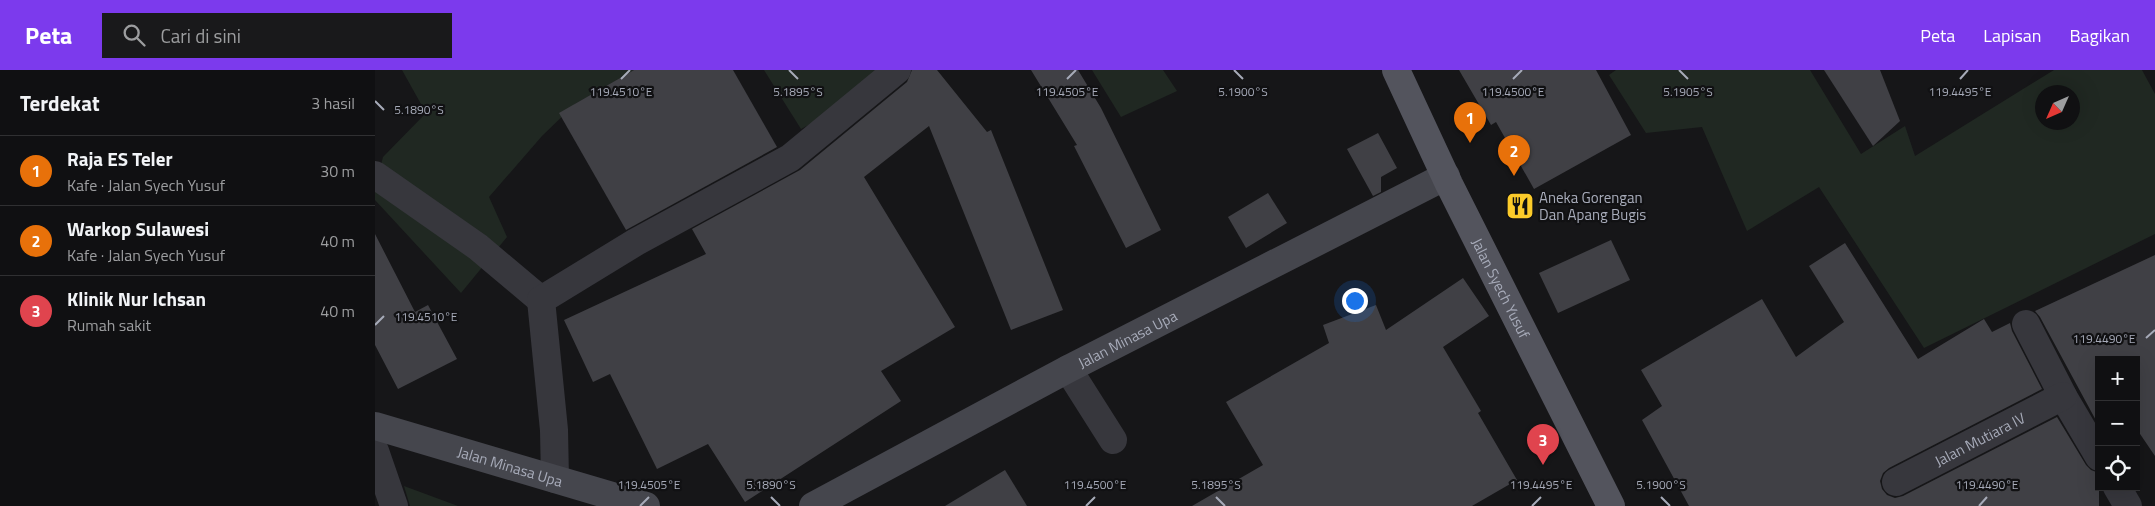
<!DOCTYPE html>
<html lang="id">
<head>
<meta charset="utf-8">
<style>
	:root { --surface:#101012; --page:#19191b; --text:#f1f3f6; --muted:#9c9d9f; --line:#303032; --accent:#7c3aed }
	body { margin:0; font-family:"Titillium Web",sans-serif; background:var(--page); color:var(--text) }
	.controls { position:absolute; right:15px; bottom:15px; display:grid; overflow:hidden; border-radius:0px; box-shadow:0 5px 20px #0002 }
	.controls button { width:45px; height:45px; display:grid; place-items:center; padding:0; border:0; border-bottom:1px solid var(--line); background:var(--surface); color:var(--text); font:25px sans-serif }
	.compass { position:absolute; left:1660px; top:15px; width:45px; height:45px; border-radius:50%; background:var(--surface); box-shadow:0 5px 20px #0002; rotate:225deg }
	.you { position:absolute; left:979px; top:230px; width:18px; height:18px; margin:-12px; border:4px solid #fff; border-radius:50%; background:#1a73e8; box-shadow:0 0 0 8px #1a73e833 }
	.badge { display:grid; place-items:center; width:32px; height:32px; border-radius:50%; background:var(--accent); color:#fff; font-size:16px; font-weight:700 }
	.pin { position:absolute; translate:-50% -41px; filter:drop-shadow(0 1px 2px #0008) }
	.pin::after { content:''; position:absolute; top:26px; width:18px; height:15px; background:inherit; clip-path:polygon(0 0,100% 0,50% 100%) }
	.list { margin:0; padding:0; list-style:none }
	h2 { display:flex; justify-content:space-between; align-items:center; height:65px; margin:0; padding:0 20px; font-size:21px }
	h2 small { font-size:16px; font-weight:400; color:var(--muted) }
	.list li { display:grid; grid-template-columns:32px 1fr auto; gap:15px; align-items:center; box-sizing:border-box; height:70px; padding:0 20px; border-top:1px solid var(--line) }
	.list b { display:block; font-size:19px; white-space:nowrap }
	.list p { margin:0; font-size:16px; white-space:nowrap; color:var(--muted) }
	.list em { font-size:16px; font-style:normal; color:var(--muted) }
	.icon { flex:none; width:28px; height:28px; fill:none; stroke:currentColor; stroke-width:2; stroke-linecap:round; stroke-linejoin:round }
	.map { position:relative; flex:none; width:1780px; height:436px; overflow:hidden }
	header { display:flex; align-items:center; gap:30px; box-sizing:border-box; height:70px; padding:0 25px; background:var(--accent); color:#fff }
	header strong { font-size:24px }
	nav { display:flex; gap:28px; margin-inline-start:auto; font-size:18px }
	.search { width:350px; height:45px; background:var(--page); display:flex; align-items:center; gap:12px; box-sizing:border-box; padding:0 18px; border-radius:0px; color:var(--muted); font-size:19px }
	main { display:flex }
	aside { flex:1; background:var(--surface) }
	.map>svg:first-child { display:block }
	.green { fill:#202822; fill-rule:evenodd }
	.building { fill:#404045 }
	.lines { fill:none; stroke-linecap:round; stroke-linejoin:round }
	.street { stroke:#37373d; stroke-width:28 }
	.secondary { stroke:#45464d; stroke-width:28 }
	.primary { stroke:#53545d; stroke-width:28 }
	.ticks { fill:none; stroke:#a7abb9; stroke-width:2 }
	.labels { text-anchor:middle; dominant-baseline:central; stroke-width:4.5; stroke-linejoin:round; paint-order:stroke }
	.poi-label { font-size:15px; fill:#a7abb9; stroke:#111113; text-anchor:start }
	.street-label { font-size:15px; fill:#a7abb9; stroke:#111113 }
	.ticks-label { font-size:12px; text-anchor:middle; fill:#a7abb9; stroke:#111113; stroke-width:4.5; stroke-linejoin:round; paint-order:stroke }
</style>
</head>
<body>
<header>
<strong>Peta</strong>
<div class="search"><svg class="icon" aria-label="search" viewBox="0 0 24 24"><circle cx="10" cy="10" r="6"/><path d="M15 15l6 6"/></svg>Cari di sini</div>
<nav><a>Peta</a><a>Lapisan</a><a>Bagikan</a></nav>
</header>
<main>
<aside>
<h2>Terdekat<small>3 hasil</small></h2>
<ul class="list">
<li><span class="badge" style="background:#e8710a">1</span><div><b>Raja ES Teler</b><p>Kafe · Jalan Syech Yusuf</p></div><em>30 m</em></li>
<li><span class="badge" style="background:#e8710a">2</span><div><b>Warkop Sulawesi</b><p>Kafe · Jalan Syech Yusuf</p></div><em>40 m</em></li>
<li><span class="badge" style="background:#e0444e">3</span><div><b>Klinik Nur Ichsan</b><p>Rumah sakit</p></div><em>40 m</em></li>
</ul>
</aside>
<div class="map">
<svg width="1780" height="436" viewBox="0 0 1780 436">
	<rect width="100%" height="100%" fill="#161618"/>
	<g class="green">
		<polygon points="27,0 259,0 200,34 167,66 114,127 132,167 86,223 0,130 0,118 8,87 51,43"/>
		<polygon points="389,0 538,0 426,59"/>
		<polygon points="717,0 788,0 802,21 746,47"/>
		<path d="M1241 0H1435L1486 84 1530 56 1540 86 1679 0H1767L1780 24V164L1549 278 1444 117 1372 161 1327 57 1271 63 1234 5ZM1668 22H1698V52H1668Z"/>
		<polygon points="29,416 83,436 35,436"/>
	</g>
	<g class="building">
		<polygon points="259,0 358,0 402,77 251,160 184,43"/>
		<polygon points="537,0 562,0 612,62 616,60 688,240 636,260 554,56 489,107 580,257 506,301 526,331 370,432 333,374 282,399 235,304 218,312 189,250 331,184 317,159 425,100 532,12"/>
		<polygon points="656,0 703,0 726,38 786,160 751,178 699,76 702,75"/>
		<polygon points="1084,0 1221,0 1256,65 1159,119 1121,52 1116,55"/>
		<polygon points="1449,0 1505,0 1525,51 1498,76"/>
		<polygon points="1003,63 1022,98 1006,107 1006,122 998,126 972,79"/>
		<polygon points="893,123 912,153 871,178 853,147"/>
		<polygon points="0,164 40,242 53,235 82,289 23,319 0,275"/>
		<polygon points="1236,170 1255,210 1183,243 1164,203"/>
		<polygon points="1470,173 1543,289 1609,249 1617,262 1635,253 1637,261 1667,319 1514,398 1508,403 1505,411 1507,419 1512,425 1520,428 1528,426 1682,347 1711,395 1716,400 1724,403 1724,436 1314,436 1267,350 1287,336 1266,300 1387,229 1421,287 1469,252 1434,196"/>
		<polygon points="1780,185 1780,386 1761,358 1761,290 1724,290 1724,356 1665,247 1660,241"/>
		<polygon points="1088,208 1114,246 1068,277 1106,341 1103,343 1142,410 1097,436 817,436 888,395 851,332 954,273 948,255 1001,235 1011,260"/>
		<polygon points="630,400 652,436 570,436"/>
	</g>
	<g class="lines">
		<g class="street">
			<polyline points="0,105 103,177 166,230"/>
			<polyline points="1651,254 1688,326 1724,387"/>
			<polyline points="693,299 738,370"/>
			<polyline points="0,381 19,436"/>
			<polyline points="180,409 179,360 166,230 261,172 415,88 522,0"/>
			<path id="s1" d="M1521 412 1688 326"/>
			<polyline points="1742,417 1753,436"/>
		</g>
		<g class="secondary">
			<path id="s2" d="M0 356 271 436"/>
			<path id="s3" d="M438 436 693 299 1071 106"/>
		</g>
		<path class="primary" id="s4" d="M1021 0 1074 114 1236 436"/>
	</g>
	<path class="ticks" d="M414 0 423 9M859 0 868 9M1304 0 1313 9M246 9 255 0M692 9 701 0M1138 9 1147 0M1585 9 1593 0M0 31 9 40M0 255 9 246M1771 268 1780 260M396 427 405 436M841 427 850 436M1286 427 1295 436M265 436 274 427M711 436 720 427M1157 436 1166 427M1604 436 1612 427"/>
	<defs>
		<symbol id="restaurant-square" viewBox="-11 -11 22 22"><rect x="-9" y="-9" width="18" height="18" rx="4" fill="#fccb2a" stroke="#111113"/><path d="M-5-6h1v4h1v-4h1v4h1v-4h1v5L-1.5 .5V6h-2V.5L-5-1ZM5-6V6H3V1.5H1.5Q1.5-4 5-6Z" fill="#111"/></symbol>
	</defs>
	<g fill-rule="evenodd">
		<use href="#restaurant-square" x="1129" y="120" width="32" height="32"/>
	</g>
	<g class="labels">
		<g class="poi-label">
			<text x="1164" y="127">Aneka Gorengan<tspan x="1164" dy="17">Dan Apang Bugis</tspan></text>
		</g>
		<g class="street-label">
			<text stroke="none"><textPath href="#s4" startOffset="242">Jalan Syech Yusuf</textPath></text>
			<text stroke="none"><textPath href="#s3" startOffset="356">Jalan Minasa Upa</textPath></text>
			<text stroke="none"><textPath href="#s1" startOffset="94">Jalan Mutiara IV</textPath></text>
			<text stroke="none"><textPath href="#s2" startOffset="141">Jalan Minasa Upa</textPath></text>
		</g>
	</g>
	<g class="ticks-label">
		<text x="246" y="26">119.4510°E</text>
		<text x="423" y="26">5.1895°S</text>
		<text x="692" y="26">119.4505°E</text>
		<text x="868" y="26">5.1900°S</text>
		<text x="1138" y="26">119.4500°E</text>
		<text x="1313" y="26">5.1905°S</text>
		<text x="1585" y="26">119.4495°E</text>
		<text x="44" y="44">5.1890°S</text>
		<text x="51" y="251">119.4510°E</text>
		<text x="1729" y="273">119.4490°E</text>
		<text x="274" y="419">119.4505°E</text>
		<text x="396" y="419">5.1890°S</text>
		<text x="720" y="419">119.4500°E</text>
		<text x="841" y="419">5.1895°S</text>
		<text x="1166" y="419">119.4495°E</text>
		<text x="1286" y="419">5.1900°S</text>
		<text x="1612" y="419">119.4490°E</text>
	</g>
</svg>
<div class="controls">
<button>+</button>
<button>−</button>
<button><svg class="icon" aria-label="locate" viewBox="0 0 24 24"><circle cx="12" cy="12" r="6"/><path d="M12 2v4M12 18v4M2 12h4M18 12h4"/></svg></button>
</div>
<svg class="compass" viewBox="-18 -18 36 36"><path d="M0-13l5 13h-10z" fill="#e53935"/><path d="M0 13l5-13h-10z" fill="#9c9d9f"/></svg>
<div class="you"></div>
<div class="pin badge" style="left:1095px;top:73px;background:#e8710a">1</div>
<div class="pin badge" style="left:1139px;top:106px;background:#e8710a">2</div>
<div class="pin badge" style="left:1168px;top:395px;background:#e0444e">3</div>
</div>
</main>
</body>
</html>
